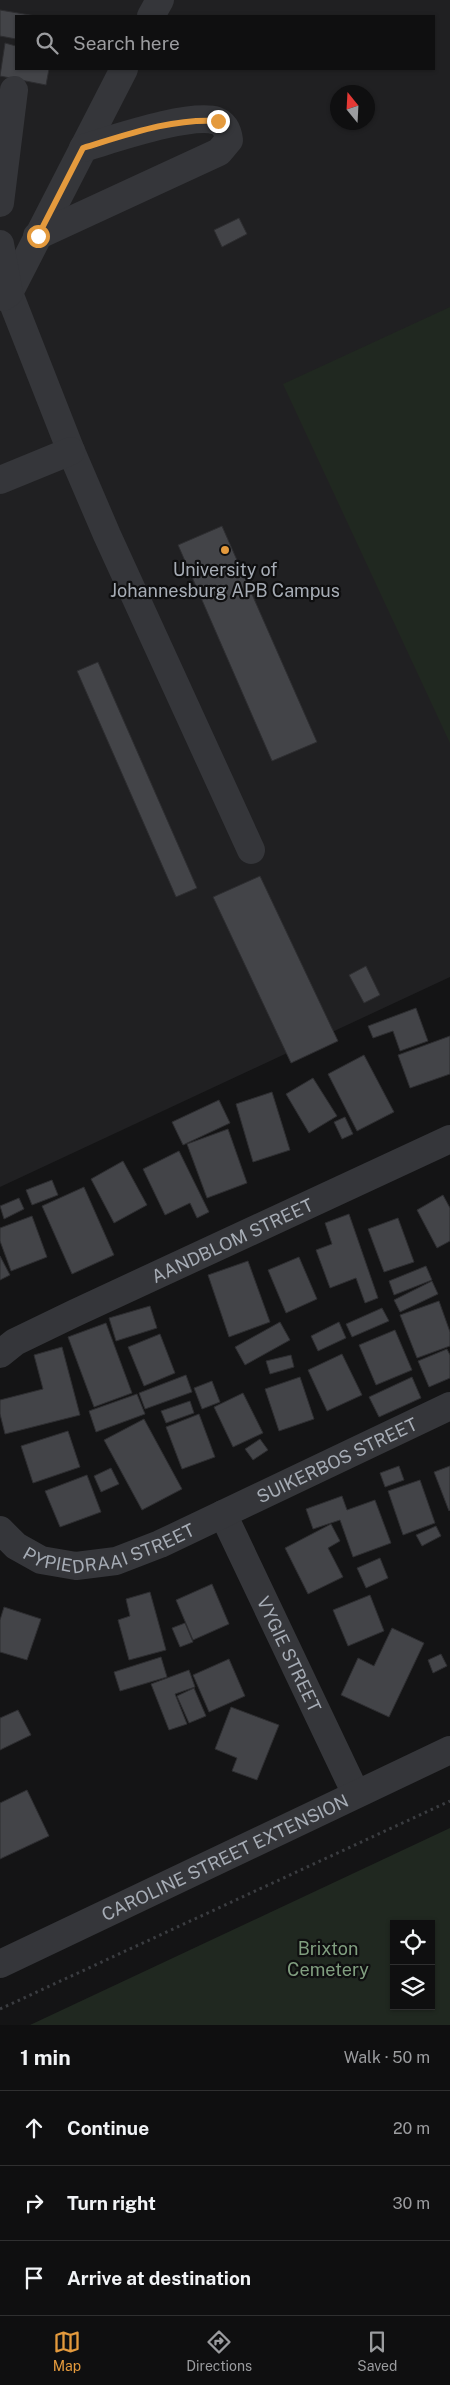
<!DOCTYPE html>
<html lang="en">
<head>
<meta charset="utf-8">
<style>
	:root { --surface:#0f0f10; --page:#1d1d1e; --text:#f1f3f6; --muted:#9b9c9f; --line:#2f2f30; --accent:#e49a3d }
	body { margin:0; font-family:"Public Sans",sans-serif; background:var(--page); color:var(--text) }
	.controls { position:absolute; right:15px; bottom:15px; display:grid; overflow:hidden; border-radius:0px; box-shadow:0 1px 4px #0004 }
	.controls button { width:45px; height:45px; display:grid; place-items:center; padding:0; border:0; border-bottom:1px solid var(--line); background:var(--surface); color:var(--text); font:25px sans-serif }
	.compass { position:absolute; left:330px; top:85px; width:45px; height:45px; border-radius:50%; background:var(--surface); box-shadow:0 1px 4px #0004; rotate:342deg }
	.stop { position:absolute; width:15px; height:15px; margin:-11px; border:4px solid #e49a3d; border-radius:50%; background:#fff }
	.stop.end { background:#e49a3d; border-color:#fff; box-shadow:0 1px 5px #0008 }
	.list { margin:0; padding:0; list-style:none }
	h2 { display:flex; justify-content:space-between; align-items:center; height:65px; margin:0; padding:0 20px; font-size:21px }
	h2 small { font-size:16px; font-weight:400; color:var(--muted) }
	.list li { display:grid; grid-template-columns:32px 1fr auto; gap:15px; align-items:center; box-sizing:border-box; height:75px; padding:0 20px; border-top:1px solid var(--line) }
	.list b { display:block; font-size:19px; white-space:nowrap }
	.list em { font-size:16px; font-style:normal; color:var(--muted) }
	.icon { flex:none; width:28px; height:28px; fill:none; stroke:currentColor; stroke-width:2; stroke-linecap:round; stroke-linejoin:round }
	.map { position:relative; flex:none; width:450px; height:2025px; overflow:hidden }
	.search { position:absolute; background:var(--surface); box-shadow:0 1px 4px #0004; left:15px; right:15px; top:15px; height:55px; display:flex; align-items:center; gap:12px; box-sizing:border-box; padding:0 18px; border-radius:0px; color:var(--muted); font-size:19px }
	.sheet { height:290px; background:var(--surface) }
	nav { display:flex; justify-content:space-around; align-items:center; box-sizing:border-box; height:70px; border-top:1px solid var(--line); background:var(--surface); font-size:14px; color:var(--muted) }
	nav a { display:grid; justify-items:center; gap:2px }
	nav .on { color:var(--accent) }
	.map>svg:first-child { display:block }
	.built { fill:#202022; fill-rule:evenodd }
	.green { fill:#202820; fill-rule:evenodd }
	.building { fill:#434448; stroke:#2e2e31 }
	.lines { fill:none; stroke-linecap:round; stroke-linejoin:round }
	.path { stroke:#3b3d41; stroke-width:3; stroke-dasharray:2.5 4; stroke-linecap:butt }
	.minor { stroke:#35363a; stroke-width:28 }
	.route { stroke:#e49a3d; stroke-width:6 }
	.poi-dot { fill:#e49a3d; stroke:#0f0f10; stroke-width:2 }
	.labels { text-anchor:middle; dominant-baseline:central; stroke-width:4.5; stroke-linejoin:round; paint-order:stroke }
	.poi-label { font-size:18px; fill:#a6acb5; stroke:#0f0f10 }
	.street-label { font-size:18px; fill:#a6acb5; stroke:#0f0f10 }
	.park-label { font-size:18px; fill:#809e7f; stroke:#0f0f10 }
</style>
</head>
<body>
<div class="map">
<svg width="450" height="2025" viewBox="0 0 450 2025">
	<rect width="100%" height="100%" fill="#141415"/>
	<path class="built" d="M0 0H450V977L0 1187ZM16 16H434V69H16ZM338 92H368V122H338Z"/>
	<g class="green">
		<polygon points="450,307 450,743 283,384"/>
		<path d="M450 1828V2025H30L418 1843ZM394 1924H431V2006H394Z"/>
	</g>
	<g class="building">
		<polygon points="0,10 36,16 16,16 16,39 0,36"/>
		<polygon points="5,43 16,46 16,69 49,69 46,85 0,76"/>
		<polygon points="239,218 247,234 222,247 214,230"/>
		<polygon points="222,526 317,742 272,761 178,545"/>
		<polygon points="98,662 197,888 176,897 77,671"/>
		<polygon points="260,876 338,1041 291,1063 213,897"/>
		<polygon points="366,966 380,995 364,1003 349,975"/>
		<polygon points="416,1008 428,1041 400,1051 393,1031 373,1038 368,1026"/>
		<polygon points="450,1036 450,1074 410,1088 398,1055"/>
		<polygon points="364,1055 394,1112 357,1131 328,1074"/>
		<polygon points="313,1078 337,1116 309,1133 286,1094"/>
		<polygon points="272,1092 290,1150 253,1162 236,1104"/>
		<polygon points="219,1100 230,1123 183,1145 172,1122"/>
		<polygon points="345,1117 353,1134 342,1139 334,1122"/>
		<polygon points="228,1129 247,1183 207,1198 187,1144"/>
		<polygon points="179,1151 209,1212 197,1218 190,1203 165,1215 143,1169"/>
		<polygon points="123,1161 147,1205 114,1223 91,1179"/>
		<polygon points="52,1180 58,1195 32,1205 26,1190"/>
		<polygon points="84,1187 114,1255 72,1274 42,1206"/>
		<polygon points="443,1195 450,1208 450,1241 437,1248 417,1210"/>
		<polygon points="19,1198 24,1209 4,1219 0,1206"/>
		<polygon points="349,1214 378,1298 365,1303 356,1278 330,1288 316,1250 332,1244 325,1223"/>
		<polygon points="32,1216 47,1257 11,1271 0,1241 0,1228"/>
		<polygon points="398,1218 414,1262 384,1272 368,1229"/>
		<polygon points="0,1256 10,1275 0,1280"/>
		<polygon points="299,1257 317,1299 286,1313 268,1270"/>
		<polygon points="248,1261 270,1322 229,1337 208,1275"/>
		<polygon points="426,1266 432,1280 394,1295 389,1281"/>
		<polygon points="432,1281 438,1294 400,1312 394,1300"/>
		<polygon points="439,1301 450,1332 450,1346 417,1358 400,1315"/>
		<polygon points="150,1306 157,1328 116,1341 109,1318"/>
		<polygon points="382,1308 389,1321 352,1337 346,1324"/>
		<polygon points="280,1322 290,1340 245,1365 235,1347"/>
		<polygon points="339,1322 346,1338 318,1351 311,1336"/>
		<polygon points="106,1323 132,1393 94,1407 68,1337"/>
		<polygon points="395,1330 412,1370 376,1385 359,1345"/>
		<polygon points="160,1334 175,1373 144,1386 128,1347"/>
		<polygon points="62,1347 80,1415 5,1434 0,1414 0,1400 43,1389 34,1355"/>
		<polygon points="447,1349 450,1355 450,1378 429,1387 418,1361"/>
		<polygon points="342,1354 362,1395 327,1411 308,1370"/>
		<polygon points="291,1355 294,1367 270,1374 266,1361"/>
		<polygon points="186,1375 192,1392 145,1409 139,1393"/>
		<polygon points="300,1377 314,1419 279,1431 265,1389"/>
		<polygon points="412,1377 421,1398 379,1417 369,1397"/>
		<polygon points="212,1381 220,1402 202,1409 194,1388"/>
		<polygon points="243,1393 263,1433 233,1447 214,1407"/>
		<polygon points="137,1394 145,1414 96,1432 89,1411"/>
		<polygon points="190,1401 194,1413 166,1423 161,1411"/>
		<polygon points="199,1414 215,1457 182,1469 166,1427"/>
		<polygon points="144,1419 182,1489 142,1510 104,1440"/>
		<polygon points="68,1431 80,1467 33,1483 21,1446"/>
		<polygon points="260,1439 268,1450 253,1460 245,1449"/>
		<polygon points="399,1466 404,1480 385,1487 380,1473"/>
		<polygon points="450,1466 450,1510 449,1511 434,1472"/>
		<polygon points="111,1468 119,1484 101,1492 94,1476"/>
		<polygon points="87,1475 101,1512 60,1527 45,1491"/>
		<polygon points="420,1480 435,1523 403,1535 388,1491"/>
		<polygon points="342,1496 347,1510 375,1500 391,1543 353,1557 340,1520 313,1529 306,1509"/>
		<polygon points="331,1524 340,1541 328,1548 343,1577 308,1594 285,1548"/>
		<polygon points="436,1526 441,1536 422,1546 416,1535"/>
		<polygon points="380,1558 388,1578 366,1588 357,1568"/>
		<polygon points="212,1584 229,1624 193,1640 176,1600"/>
		<polygon points="150,1592 166,1650 129,1660 118,1620 130,1616 126,1599"/>
		<polygon points="370,1595 384,1631 348,1646 333,1610"/>
		<polygon points="4,1607 41,1619 27,1660 0,1652 0,1620"/>
		<polygon points="185,1623 193,1642 180,1647 172,1628"/>
		<polygon points="392,1628 424,1643 389,1717 341,1695 358,1658 374,1666"/>
		<polygon points="441,1654 447,1666 433,1673 428,1660"/>
		<polygon points="161,1657 167,1677 120,1691 114,1672"/>
		<polygon points="229,1659 245,1696 209,1712 193,1675"/>
		<polygon points="189,1670 195,1687 175,1694 187,1724 169,1730 151,1684"/>
		<polygon points="194,1688 206,1716 189,1723 177,1696"/>
		<polygon points="231,1707 279,1725 257,1780 232,1771 237,1758 215,1749"/>
		<polygon points="18,1710 31,1735 0,1750 0,1718"/>
		<polygon points="27,1790 49,1836 0,1859 0,1803"/>
	</g>
	<g class="lines">
		<polyline class="path" points="0,2009 450,1801"/>
		<g class="minor">
			<polyline points="151,16 160,0"/>
			<polyline points="124,69 9,293 71,451 107,535 251,850"/>
			<polyline points="0,203 14,90"/>
			<path d="M37 236 219 152 229 140C228 132 225 124 217 121 191 112 111 140 83 148"/>
			<polyline points="0,244 9,293 3,297"/>
			<polyline points="0,480 71,451"/>
			<path id="s1" d="M0 1354 15 1342 75 1313 450 1139"/>
			<path id="s2" d="M223 1514 356 1794"/>
			<path id="s3" d="M0 1530 16 1546 41 1560 76 1566 116 1561 160 1544 450 1406"/>
			<path id="s4" d="M0 1964 450 1750"/>
		</g>
	</g>
	<g class="lines">
		<path class="route" d="M38 236 83 148C126 135 172 118 218 121"/>
	</g>
	<circle class="poi-dot" cx="225" cy="550" r="5"/>
	<g class="labels">
		<g class="poi-label">
			<text x="225" y="569">University of<tspan x="225" dy="21">Johannesburg APB Campus</tspan></text>
		</g>
		<g class="street-label">
			<text stroke="none"><textPath href="#s1" startOffset="259">AANDBLOM STREET</textPath></text>
			<text stroke="none"><textPath href="#s3" startOffset="370">SUIKERBOS STREET</textPath></text>
			<text stroke="none"><textPath href="#s3" startOffset="122">PYPIEDRAAI STREET</textPath></text>
			<text stroke="none"><textPath href="#s2" startOffset="155">VYGIE STREET</textPath></text>
			<text stroke="none"><textPath href="#s4" startOffset="249">CAROLINE STREET EXTENSION</textPath></text>
		</g>
		<g class="park-label">
			<text x="328" y="1948">Brixton<tspan x="328" dy="21">Cemetery</tspan></text>
		</g>
	</g>
</svg>
<div class="controls">
<button><svg class="icon" aria-label="locate" viewBox="0 0 24 24"><circle cx="12" cy="12" r="6"/><path d="M12 2v4M12 18v4M2 12h4M18 12h4"/></svg></button>
<button><svg class="icon" aria-label="layers" viewBox="0 0 24 24"><path d="M12 4l9 5-9 5-9-5zM3 14l9 5 9-5"/></svg></button>
</div>
<svg class="compass" viewBox="-18 -18 36 36"><path d="M0-13l5 13h-10z" fill="#e53935"/><path d="M0 13l5-13h-10z" fill="#9b9c9f"/></svg>
<div class="stop" style="left:38px;top:236px"></div>
<div class="stop end" style="left:218px;top:121px"></div>
<div class="search"><svg class="icon" aria-label="search" viewBox="0 0 24 24"><circle cx="10" cy="10" r="6"/><path d="M15 15l6 6"/></svg>Search here</div>
</div>
<section class="sheet">
<h2>1 min<small>Walk · 50 m</small></h2>
<ul class="list">
<li><svg class="icon" aria-label="ahead" viewBox="0 0 24 24"><path d="M12 20V5M6 11l6-6 6 6"/></svg><div><b>Continue</b></div><em>20 m</em></li>
<li><svg class="icon" aria-label="right" viewBox="0 0 24 24"><path d="M7 20v-9h11M14 6l5 5-5 5"/></svg><div><b>Turn right</b></div><em>30 m</em></li>
<li><svg class="icon" aria-label="arrive" viewBox="0 0 24 24"><path d="M6 21V4h12l-3 4 3 4H6"/></svg><div><b>Arrive at destination</b></div></li>
</ul>
</section>
<nav>
<a class="on"><svg class="icon" aria-label="map" viewBox="0 0 24 24"><path d="M3 6l6-2 6 2 6-2v14l-6 2-6-2-6 2zM9 4v14M15 6v14"/></svg>Map</a>
<a><svg class="icon" aria-label="directions" viewBox="0 0 24 24"><path d="M12 3l9 9-9 9-9-9zM9 14v-3h6M13 9l2 2-2 2"/></svg>Directions</a>
<a><svg class="icon" aria-label="saved" viewBox="0 0 24 24"><path d="M7 4h10v16l-5-4-5 4z"/></svg>Saved</a>
</nav>
</body>
</html>
